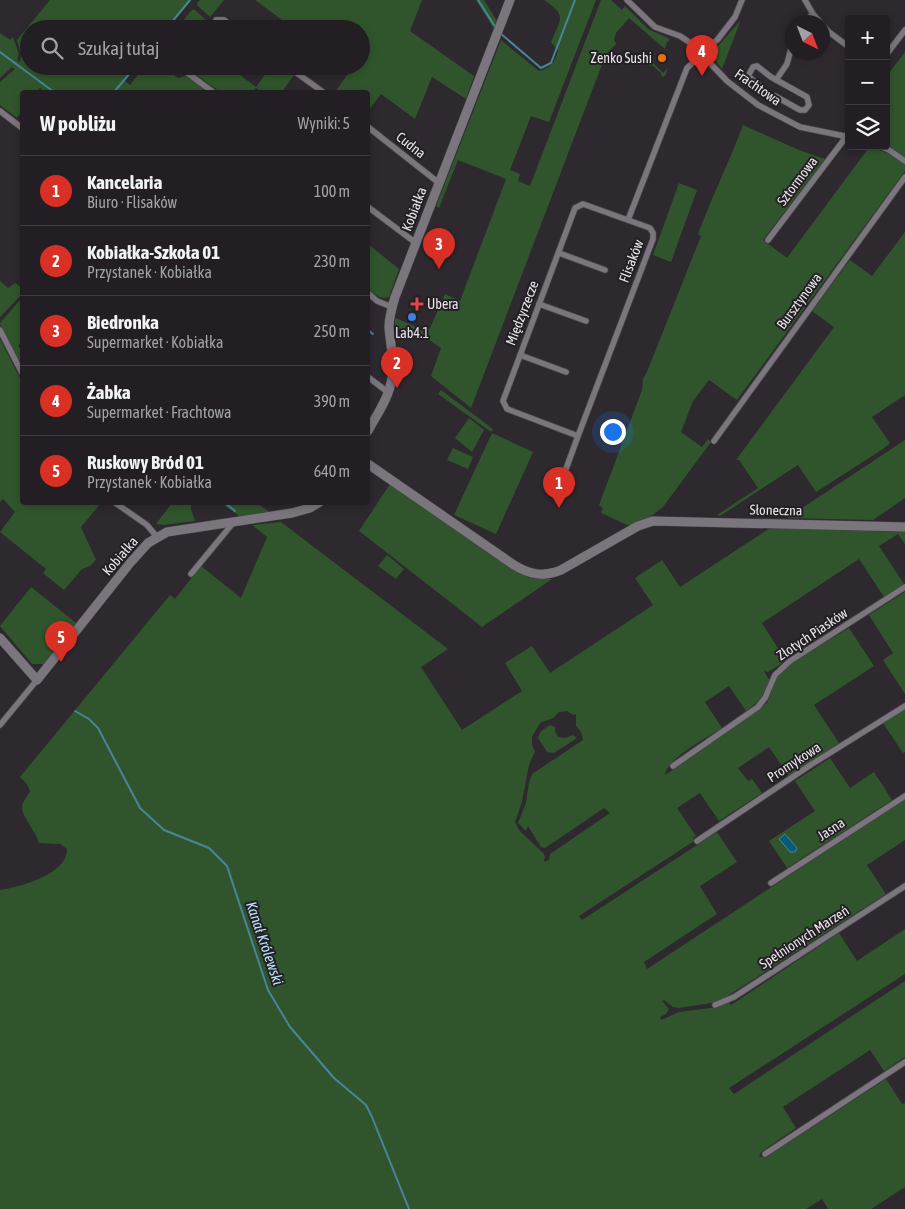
<!DOCTYPE html>
<html lang="pl">
<head>
<meta charset="utf-8">
<style>
	:root { --surface:#221e23; --page:#2a272b; --text:#f1f3f6; --muted:#a2a2a6; --line:#3f3c41; --accent:#d93025 }
	body { margin:0; font-family:"Asap Condensed",sans-serif; background:var(--page); color:var(--text) }
	.controls { position:absolute; right:15px; top:15px; display:grid; overflow:hidden; border-radius:5px; box-shadow:0 2px 8px #0003 }
	.controls button { width:45px; height:45px; display:grid; place-items:center; padding:0; border:0; border-bottom:1px solid var(--line); background:var(--surface); color:var(--text); font:25px sans-serif }
	.compass { position:absolute; left:785px; top:15px; width:45px; height:45px; border-radius:50%; background:var(--surface); box-shadow:0 2px 8px #0003; rotate:138deg }
	.you { position:absolute; left:612px; top:431px; width:18px; height:18px; margin:-12px; border:4px solid #fff; border-radius:50%; background:#1a73e8; box-shadow:0 0 0 8px #1a73e833 }
	.badge { display:grid; place-items:center; width:32px; height:32px; border-radius:50%; background:var(--accent); color:#fff; font-size:16px; font-weight:700 }
	.pin { position:absolute; translate:-50% -41px; filter:drop-shadow(0 1px 2px #0008) }
	.pin::after { content:''; position:absolute; top:26px; width:18px; height:15px; background:inherit; clip-path:polygon(0 0,100% 0,50% 100%) }
	.list { margin:0; padding:0; list-style:none }
	h2 { display:flex; justify-content:space-between; align-items:center; height:65px; margin:0; padding:0 20px; font-size:21px }
	h2 small { font-size:16px; font-weight:400; color:var(--muted) }
	.list li { display:grid; grid-template-columns:32px 1fr auto; gap:15px; align-items:center; box-sizing:border-box; height:70px; padding:0 20px; border-top:1px solid var(--line) }
	.list b { display:block; font-size:19px; white-space:nowrap }
	.list p { margin:0; font-size:16px; white-space:nowrap; color:var(--muted) }
	.list em { font-size:16px; font-style:normal; color:var(--muted) }
	.icon { flex:none; width:28px; height:28px; fill:none; stroke:currentColor; stroke-width:2; stroke-linecap:round; stroke-linejoin:round }
	.map { position:relative; flex:none; width:905px; height:1209px; overflow:hidden }
	.search { position:absolute; background:var(--surface); box-shadow:0 2px 8px #0003; left:20px; top:20px; width:350px; height:55px; display:flex; align-items:center; gap:12px; box-sizing:border-box; padding:0 18px; border-radius:28px; color:var(--muted); font-size:19px }
	.panel { position:absolute; background:var(--surface); box-shadow:0 2px 8px #0003; left:20px; top:90px; width:350px; height:415px; border-radius:5px }
	.map>svg:first-child { display:block }
	.green { fill:#30552c; fill-rule:evenodd }
	.water { fill:#045c78; stroke:#48859a }
	.lines { fill:none; stroke-linecap:round; stroke-linejoin:round }
	.stream { stroke:#48859a; stroke-width:2 }
	.street-casing { stroke:#484449; stroke-width:7 }
	.secondary-casing { stroke:#484449; stroke-width:10 }
	.street { stroke:#7b757d; stroke-width:5.5 }
	.secondary { stroke:#7b757d; stroke-width:9 }
	.food-dot { fill:#e8710a; stroke:#241f25; stroke-width:2 }
	.health-dot { fill:#e0444e; stroke:#241f25; stroke-width:2 }
	.shop-dot { fill:#3f7fe0; stroke:#241f25; stroke-width:2 }
	.labels { text-anchor:middle; dominant-baseline:central; stroke-width:4; stroke-linejoin:round; paint-order:stroke }
	.poi-label { font-size:14px; fill:#e8e4e8; stroke:#241f25; text-anchor:end }
	.street-label { font-size:14px; fill:#e8e4e8; stroke:#241f25 }
	.water-label { font-size:15px; font-style:italic; fill:#b8e5fa; stroke:#241f25 }
</style>
</head>
<body>
<div class="map">
<svg width="905" height="1209" viewBox="0 0 905 1209">
	<rect width="100%" height="100%" fill="#2e282f"/>
	<g class="green">
		<polygon points="50,0 191,0 168,29 29,29 29,66 137,66 125,81 130,85 145,66 169,66 167,70 178,78 186,76 208,92 46,92 40,88 36,92 22,92 22,111 17,118 0,105 0,82 15,69 12,67 0,78 0,33 10,40 13,37 19,54 17,60 20,62 21,55 17,40"/>
		<polygon points="200,0 224,0 210,17 198,6 197,3"/>
		<polygon points="255,0 422,0 410,31 474,76 466,99 432,77 415,119 381,94 368,111 368,92 335,92 350,71 344,66 361,66 361,29 294,29"/>
		<polygon points="476,0 484,0 497,21 494,29"/>
		<path d="M544 0H596L549 122 531 116 510 170 520 174 518 181 530 186 601 0H611L622 10 625 6 648 29 670 39 666 44 665 49 629 18 616 33 614 40 616 44 606 54 471 408 431 376 441 348 409 326 402 338H396L395 320 396 318 425 331 430 328 445 294 460 301 506 179 458 160 439 208 436 206 501 40 539 71C551 68 554 63 558 51L551 42C561 19 567 15 544 0Z"/>
		<polygon points="192,10 195,10 207,21 201,29 176,29"/>
		<polygon points="739,22 740,22 722,69 712,56 712,53"/>
		<polygon points="643,51 654,61 653,63 663,73 668,68 665,76 662,77 661,73 652,65 650,66 638,56"/>
		<polygon points="905,52 905,158 886,145 886,77"/>
		<polygon points="184,66 228,66 256,87 271,66 282,66 294,75 282,92 262,92 256,88 252,92 220,92"/>
		<path d="M743 125 799 150 825 159 763 240 787 258 870 146 901 159 905 163V171L737 400 709 380 693 401 681 432 702 447 708 439 711 442 663 507 650 517 632 525H627L601 513 603 508 599 505 642 390 643 379 647 372 701 236 698 234C712 197 729 162 743 125Z"/>
		<polygon points="679,183 697,190 671,262 653,255"/>
		<polygon points="905,232 905,395 872,417 890,443 883,449 816,492 798,465 720,516 717,515 758,488 739,460 736,460 834,327 812,311 850,260 872,276"/>
		<path d="M368 244 399 269 389 297C380 300 374 294 368 288Z"/>
		<polygon points="0,281 8,288 15,283 22,288 22,294 0,317"/>
		<polygon points="22,300 22,340 18,346 22,350 21,364 1,327 0,323 19,301"/>
		<polygon points="0,339 22,382 22,502 101,503 81,527 96,560 90,566 82,569 64,590 43,573 46,569 0,532 15,512 3,499 0,502"/>
		<polygon points="441,390 493,429 491,432 438,394"/>
		<polygon points="469,418 484,430 472,452 455,438"/>
		<polygon points="492,433 533,452 496,534 454,515"/>
		<polygon points="905,440 905,498 873,520 787,518"/>
		<polygon points="453,448 473,457 468,469 447,460"/>
		<polygon points="390,484 517,571 530,578 552,579 482,627 359,531"/>
		<polygon points="172,503 191,503 191,509 195,521 163,525 156,524"/>
		<polygon points="221,503 257,503 271,513 242,518"/>
		<path d="M281 522 448 649 421 667 462 730 522 691 505 663 532 646 550 673 653 605 635 578 662 560 680 587 770 528 905 532V544L898 534 879 546 904 584 884 597 859 559 762 623 786 661 768 672 764 671 770 681C763 697 760 701 746 711L729 686 705 702 722 728C708 737 666 759 665 775L725 734 767 703 777 675 793 662 849 628 874 666 814 705 839 743 789 776 769 747 738 768 748 781 752 779 762 793 719 821 700 793 677 808 696 836 693 838 694 841 579 916 582 920 717 832 737 862 700 886 717 914 644 962 647 969 905 799V840L867 865 886 894 718 1002 679 1008 673 1007 664 1000 662 1001 669 1009 666 1014 660 1017 661 1020 679 1012 718 1007 729 1002 731 1005 839 933 857 961 905 929V974L729 1088 734 1094 905 981V1057L884 1071 870 1050 783 1107 796 1128 761 1152 759 1156 765 1158 886 1079 902 1104 905 1103V1187L871 1209H828L822 1199 806 1209H0V890C20 887 68 874 67 849L60 844 39 843C37 833 20 814 22 806 23 801 28 795 30 791L27 784 20 777 170 595 175 599 201 566 241 598 267 537 252 525ZM567 711 573 715 576 714V726L581 732 583 740 532 774 529 782 526 803 518 823 526 831 528 826 541 847 545 848 604 808 610 813 550 854 549 860 545 862 544 860 545 857 544 854 519 830 515 822 522 802 529 765 535 751 532 745V737L540 723 553 718 559 712Z"/>
		<polygon points="387,555 404,569 396,579 378,566"/>
		<polygon points="31,587 76,623 44,664 32,664 0,626"/>
		<polygon points="905,592 905,694 883,660 893,653 869,615"/>
		<polygon points="905,709 905,752 903,753 883,723"/>
		<polygon points="550,725 555,727 555,731 558,737 565,738 573,735 577,738 554,753 547,752 538,738 541,731"/>
		<polygon points="830,758 850,788 874,772 892,800 787,868 769,841 815,811 795,781"/>
	</g>
	<polygon class="water" points="785,834 797,848 795,852 790,852 779,839"/>
	<g class="lines">
		<g class="stream">
			<polyline points="478,0 496,28"/>
			<polyline points="166,29 190,0"/>
			<polyline points="500,33 541,68 551,63 575,0"/>
			<polyline points="0,52 54,92"/>
			<polyline points="114,92 136,66"/>
			<polyline points="368,330 373,334"/>
			<polyline points="224,502 235,511"/>
			<polyline points="75,711 89,719 98,728 140,808 164,830 209,848 227,866 268,990 290,1027 334,1078 366,1105 372,1117 409,1209"/>
		</g>
		<defs>
			<g id="street">
				<polyline points="627,0 655,27 680,36 692,44 727,81 758,105 800,127 849,137"/>
				<polyline points="805,0 813,14 820,22"/>
				<polyline points="216,20 224,20 236,29"/>
				<polyline points="804,22 813,14"/>
				<polyline points="822,25 829,32 849,47"/>
				<polyline points="886,55 905,30"/>
				<polyline points="287,66 323,92"/>
				<polyline points="179,70 186,72 213,92"/>
				<polyline points="776,80 787,64 792,45"/>
				<polyline points="762,88 748,76 753,67 757,66 771,77 807,97 809,105 805,110 800,110 775,96"/>
				<polyline points="0,111 22,128"/>
				<polyline points="368,127 439,183"/>
				<polyline points="880,146 889,150 905,161"/>
				<polyline points="368,207 416,243"/>
				<polyline points="628,220 687,68 718,39 735,17 742,0"/>
				<polyline points="768,240 846,137"/>
				<polyline points="559,253 605,270"/>
				<polyline points="368,293 377,301 392,307"/>
				<polyline points="539,304 586,321"/>
				<polyline points="0,330 22,373"/>
				<polyline points="520,355 566,372"/>
				<polyline points="368,377 389,393"/>
				<polyline points="714,441 905,177"/>
				<polyline points="566,469 578,436 653,239 653,233 650,228 583,204 575,208 503,401 507,409 578,436"/>
				<polyline points="114,502 147,525 157,537"/>
				<polyline points="191,574 233,523"/>
				<polyline points="0,725 37,680"/>
				<polyline points="673,766 758,707 765,698 775,675 790,661 905,587"/>
				<polyline points="697,841 812,764 905,706"/>
				<polyline points="771,883 905,796"/>
				<polyline points="715,1005 734,997 905,886"/>
				<polyline points="765,1154 905,1062"/>
			</g>
			<g id="secondary">
				<path d="M368 431C377 414 389 398 392 378 395 361 390 344 389 327 389 317 392 307 395 297L510 0"/>
				<path d="M368 464 514 565C530 575 544 577 561 570L638 526 653 521 905 527"/>
				<polyline points="0,638 37,680 130,563 148,543 167,532 292,513 310,508 320,502"/>
			</g>
		</defs>
		<use href="#street" class="street-casing"/>
		<use href="#secondary" class="secondary-casing"/>
		<use href="#street" class="street"/>
		<use href="#secondary" class="secondary"/>
	</g>
	<circle class="food-dot" cx="662" cy="58" r="5"/>
	<path class="health-dot" d="M414.5 296.5h5v5h5v5h-5v5h-5v-5h-5v-5h5z"/>
	<circle class="shop-dot" cx="412" cy="317" r="5"/>
	<g class="labels">
		<g class="poi-label">
			<text x="652" y="58">Zenko Sushi</text>
			<text x="427" y="304" text-anchor="start">Ubera</text>
			<text x="412" y="333" text-anchor="middle">Lab4.1</text>
		</g>
		<g class="street-label">
			<text transform="translate(758 87) rotate(35)">Frachtowa</text>
			<text transform="translate(411 145) rotate(38)">Cudna</text>
			<text transform="translate(797 181) rotate(-53)">Sztormowa</text>
			<text transform="translate(414 209) rotate(-69)">Kobiałka</text>
			<text transform="translate(631 261) rotate(-69)">Flisaków</text>
			<text transform="translate(799 301) rotate(-54)">Bursztynowa</text>
			<text transform="translate(522 313) rotate(-69)">Międzyrzecze</text>
			<text transform="translate(776 510) rotate(1)">Słoneczna</text>
			<text transform="translate(120 556) rotate(-49)">Kobiałka</text>
			<text transform="translate(812 634) rotate(-34)">Złotych Piasków</text>
			<text transform="translate(794 762) rotate(-33)">Promykowa</text>
			<text transform="translate(831 829) rotate(-33)">Jasna</text>
			<text transform="translate(804 937) rotate(-33)">Spełnionych Marzeń</text>
		</g>
		<g class="water-label">
			<text transform="translate(265 943) rotate(71)">Kanał Królewski</text>
		</g>
	</g>
</svg>
<div class="controls">
<button>+</button>
<button>−</button>
<button><svg class="icon" aria-label="layers" viewBox="0 0 24 24"><path d="M12 4l9 5-9 5-9-5zM3 14l9 5 9-5"/></svg></button>
</div>
<svg class="compass" viewBox="-18 -18 36 36"><path d="M0-13l5 13h-10z" fill="#e53935"/><path d="M0 13l5-13h-10z" fill="#a2a2a6"/></svg>
<div class="you"></div>
<div class="pin badge" style="left:559px;top:508px">1</div>
<div class="pin badge" style="left:397px;top:388px">2</div>
<div class="pin badge" style="left:439px;top:269px">3</div>
<div class="pin badge" style="left:702px;top:76px">4</div>
<div class="pin badge" style="left:61px;top:662px">5</div>
<div class="search"><svg class="icon" aria-label="search" viewBox="0 0 24 24"><circle cx="10" cy="10" r="6"/><path d="M15 15l6 6"/></svg>Szukaj tutaj</div>
<section class="panel">
<h2>W pobliżu<small>Wyniki: 5</small></h2>
<ul class="list">
<li><span class="badge">1</span><div><b>Kancelaria</b><p>Biuro · Flisaków</p></div><em>100 m</em></li>
<li><span class="badge">2</span><div><b>Kobiałka-Szkoła 01</b><p>Przystanek · Kobiałka</p></div><em>230 m</em></li>
<li><span class="badge">3</span><div><b>Biedronka</b><p>Supermarket · Kobiałka</p></div><em>250 m</em></li>
<li><span class="badge">4</span><div><b>Żabka</b><p>Supermarket · Frachtowa</p></div><em>390 m</em></li>
<li><span class="badge">5</span><div><b>Ruskowy Bród 01</b><p>Przystanek · Kobiałka</p></div><em>640 m</em></li>
</ul>
</section>
</div>
</body>
</html>
